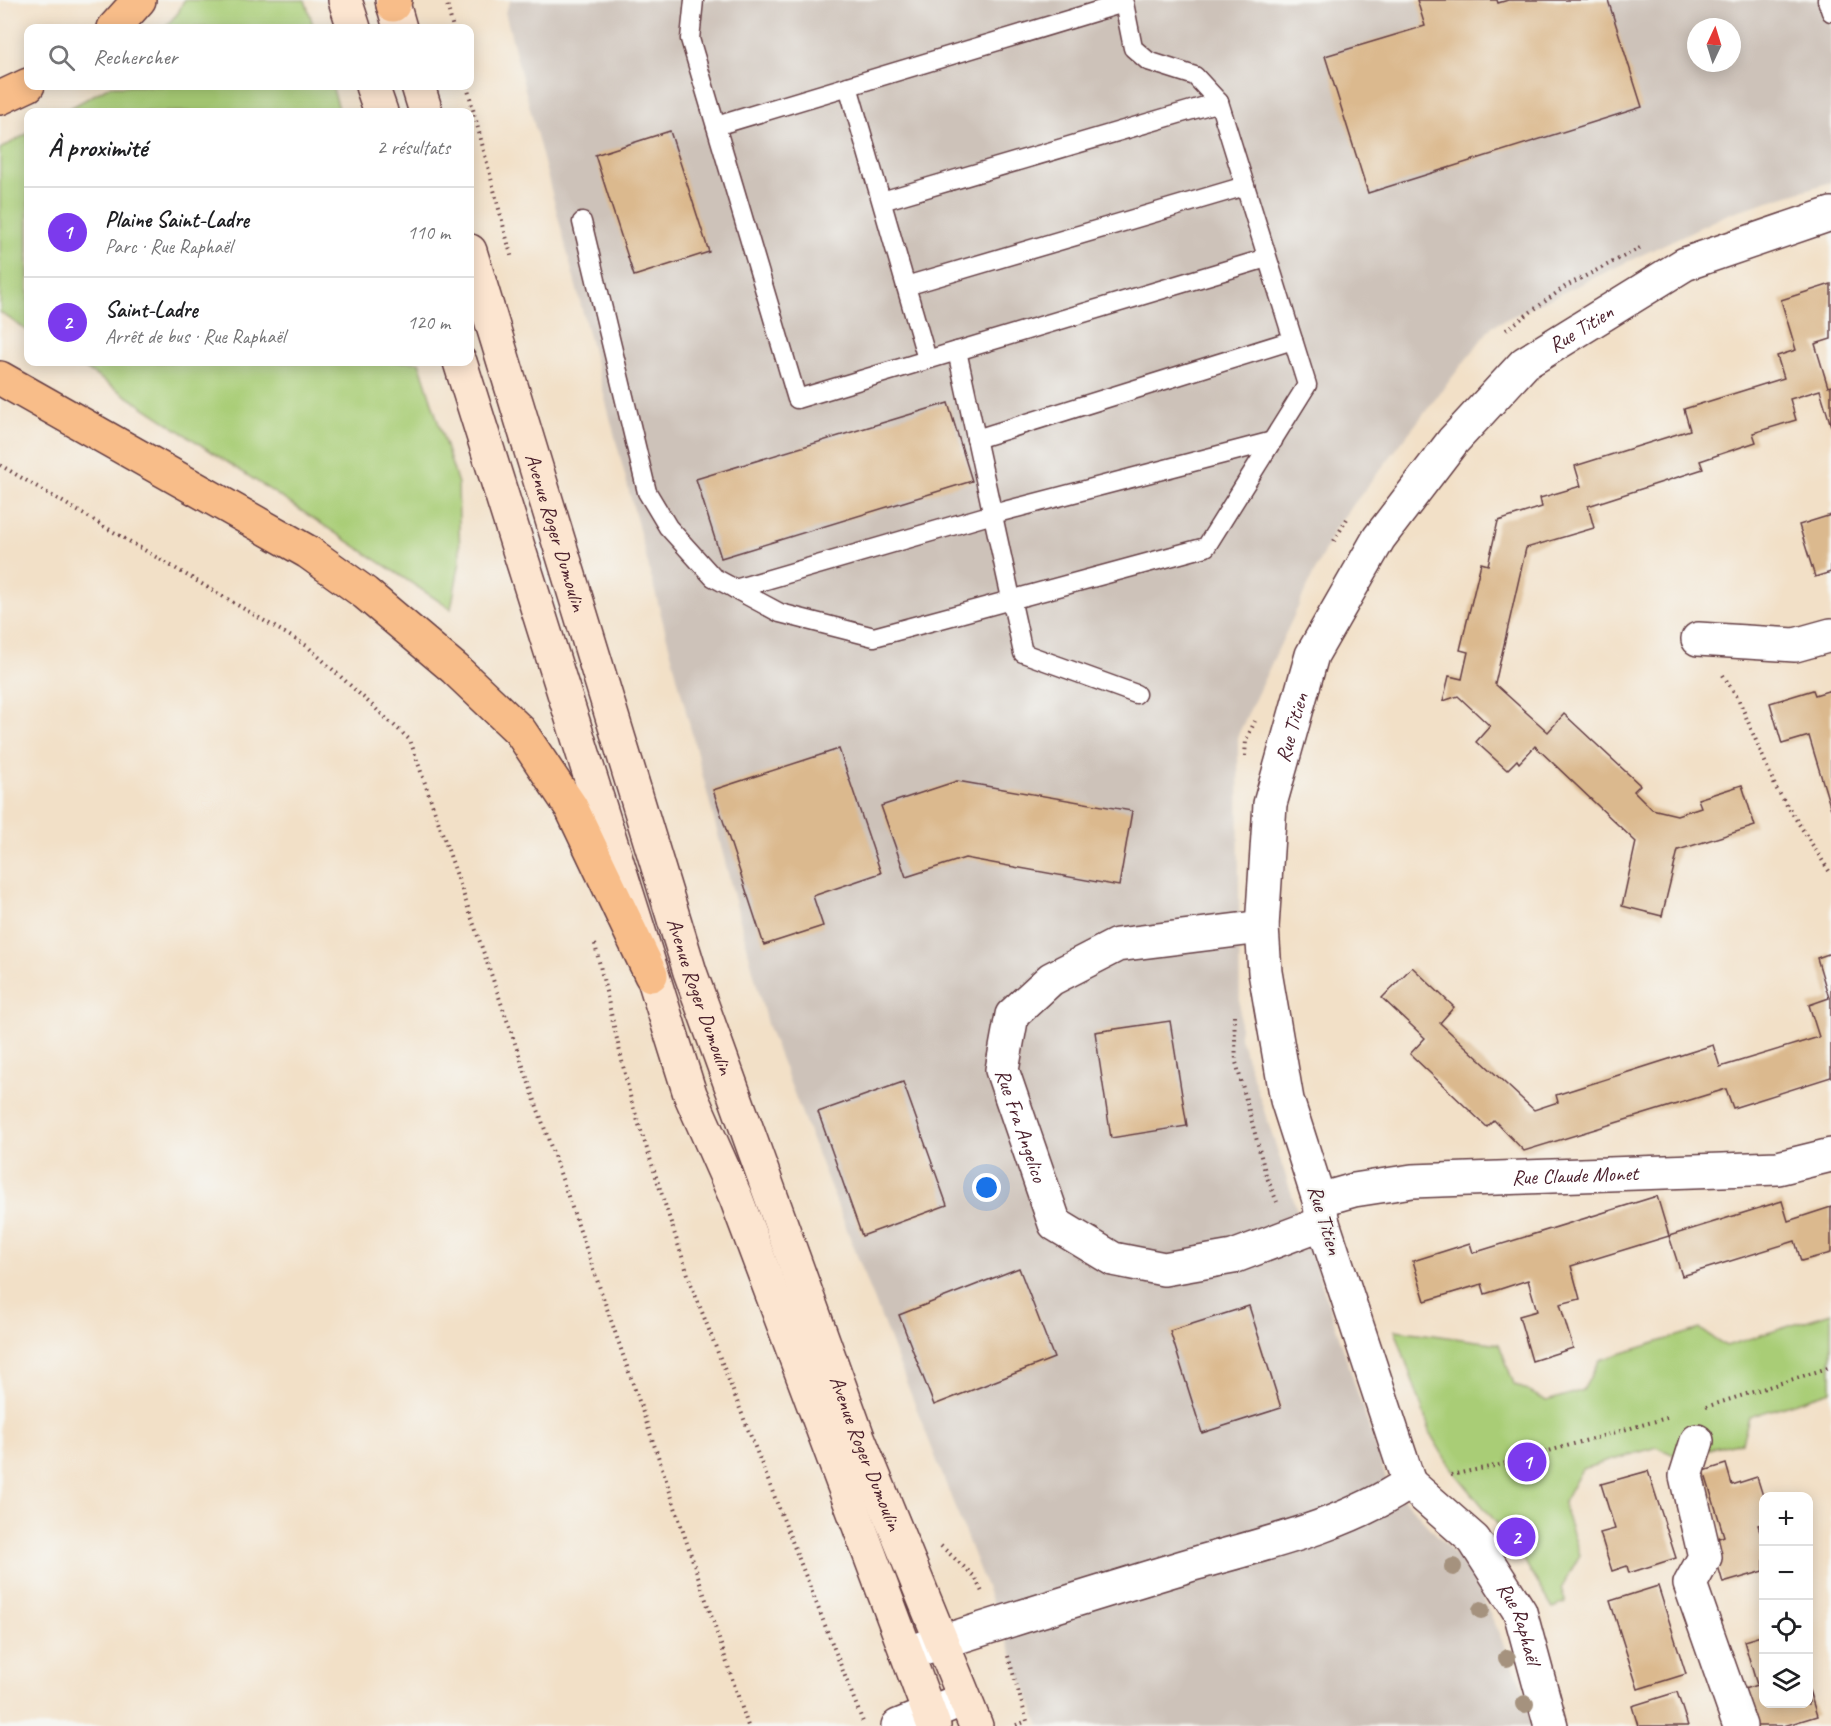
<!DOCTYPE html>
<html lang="fr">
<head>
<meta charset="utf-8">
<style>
	:root { --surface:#fff; --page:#f2f2f2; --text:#202124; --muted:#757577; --line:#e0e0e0; --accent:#7c3aed }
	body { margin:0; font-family:Caveat,sans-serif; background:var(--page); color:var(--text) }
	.controls { position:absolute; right:18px; bottom:18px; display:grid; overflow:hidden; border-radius:12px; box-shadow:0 3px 15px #0003 }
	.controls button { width:54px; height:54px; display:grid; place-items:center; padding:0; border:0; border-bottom:2px solid var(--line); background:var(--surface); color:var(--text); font:30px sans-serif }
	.compass { position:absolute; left:1687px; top:18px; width:54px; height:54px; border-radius:50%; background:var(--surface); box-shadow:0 3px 15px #0003; rotate:4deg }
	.you { position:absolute; left:987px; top:1188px; width:21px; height:21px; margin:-15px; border:4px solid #fff; border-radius:50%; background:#1a73e8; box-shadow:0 0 0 9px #1a73e833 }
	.badge { display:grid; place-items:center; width:39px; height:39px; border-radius:50%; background:var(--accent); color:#fff; font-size:20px; font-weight:700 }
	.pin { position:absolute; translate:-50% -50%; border:3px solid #fff; box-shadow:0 2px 6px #0006 }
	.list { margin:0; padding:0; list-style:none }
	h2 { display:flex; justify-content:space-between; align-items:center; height:78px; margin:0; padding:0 24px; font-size:26px }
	h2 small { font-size:20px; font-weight:400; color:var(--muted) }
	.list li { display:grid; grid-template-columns:39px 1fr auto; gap:18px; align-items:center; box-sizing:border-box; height:90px; padding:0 24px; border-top:2px solid var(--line) }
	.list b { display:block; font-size:22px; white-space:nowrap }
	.list p { margin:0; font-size:20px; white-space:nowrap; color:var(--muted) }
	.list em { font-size:20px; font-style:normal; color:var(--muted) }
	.icon { flex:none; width:33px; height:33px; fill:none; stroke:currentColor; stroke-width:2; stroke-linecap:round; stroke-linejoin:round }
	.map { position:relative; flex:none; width:1831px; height:1726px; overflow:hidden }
	.search { position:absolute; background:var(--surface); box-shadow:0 3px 15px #0003; left:24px; top:24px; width:450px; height:66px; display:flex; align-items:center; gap:15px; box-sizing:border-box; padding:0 21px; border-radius:12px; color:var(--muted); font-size:22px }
	.panel { position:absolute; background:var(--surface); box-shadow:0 3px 15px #0003; left:24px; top:108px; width:450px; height:258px; border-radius:12px }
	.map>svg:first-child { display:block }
	.industrial { fill:#cdc2b9; fill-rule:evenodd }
	.green { fill:#a9cd76; stroke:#7a7650; stroke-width:1.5 }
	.building { fill:#dbb98e }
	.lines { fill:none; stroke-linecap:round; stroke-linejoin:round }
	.lane-casing { stroke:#633c42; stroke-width:21 }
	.street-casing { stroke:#633c42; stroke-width:36 }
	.secondary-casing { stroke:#633c42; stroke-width:36 }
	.highway-casing { stroke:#633c42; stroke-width:36 }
	.path { stroke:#633c42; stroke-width:4; stroke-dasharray:1.5 4.5; stroke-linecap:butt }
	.lane { stroke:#fff; stroke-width:18 }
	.street { stroke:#fff; stroke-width:33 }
	.secondary { stroke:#fce5d0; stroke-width:33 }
	.highway { stroke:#f8bd89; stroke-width:33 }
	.tree { fill:#a5927e }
	.labels { text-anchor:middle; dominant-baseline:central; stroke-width:4.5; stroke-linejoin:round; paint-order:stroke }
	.street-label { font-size:21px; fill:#4a1f2b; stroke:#f6f6f2 }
</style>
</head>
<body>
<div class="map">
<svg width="1831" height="1726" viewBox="0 0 1831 1726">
	<rect width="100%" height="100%" fill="#f6f6f2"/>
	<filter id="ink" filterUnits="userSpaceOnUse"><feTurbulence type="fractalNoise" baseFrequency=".0167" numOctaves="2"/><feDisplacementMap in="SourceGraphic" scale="12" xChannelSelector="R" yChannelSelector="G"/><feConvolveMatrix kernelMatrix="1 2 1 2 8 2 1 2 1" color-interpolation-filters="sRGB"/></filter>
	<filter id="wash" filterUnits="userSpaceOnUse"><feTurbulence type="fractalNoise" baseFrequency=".008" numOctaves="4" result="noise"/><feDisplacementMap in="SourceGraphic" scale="24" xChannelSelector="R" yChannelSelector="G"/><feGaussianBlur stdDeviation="1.35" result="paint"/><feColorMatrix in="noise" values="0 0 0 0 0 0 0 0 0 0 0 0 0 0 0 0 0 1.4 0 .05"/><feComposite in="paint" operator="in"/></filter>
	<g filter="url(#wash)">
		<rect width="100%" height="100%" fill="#f2e0c7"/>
		<path class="industrial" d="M511 0H1831V182L1730 213 1492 326 1335 528 1238 735 1240 1038 1387 1481 1472 1573 1535 1715 1536 1726H1040L767 1024 505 12ZM1696 27H1732V63H1696Z"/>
		<g class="green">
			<polygon points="184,0 305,0 314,28 164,28 178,13"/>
			<polygon points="110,86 332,86 340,112 63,112"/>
			<polygon points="28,133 28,331 0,312 0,149"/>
			<polygon points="75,362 419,362 458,484 460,561 451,609"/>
			<polygon points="1831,1313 1831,1391 1749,1417 1742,1442 1676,1456 1657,1447 1582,1469 1563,1504 1580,1555 1561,1588 1566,1603 1553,1608 1514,1544 1451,1468 1432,1437 1395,1330 1499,1344 1514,1384 1547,1401 1583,1390 1600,1360 1700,1329 1726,1346"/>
		</g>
		<g id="blocks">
			<g class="building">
				<polygon points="1417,0 1497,0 1498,3 1508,0 1608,0 1642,107 1368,193 1325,56 1425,26"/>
				<polygon points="670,131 709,252 634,276 595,155"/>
				<polygon points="1831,284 1831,339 1815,344 1828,387 1831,386 1831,426 1820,390 1790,399 1796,420 1753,433 1756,442 1700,461 1703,469 1588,506 1594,528 1526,548 1495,684 1548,732 1564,714 1640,785 1634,791 1652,809 1677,815 1701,807 1698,799 1742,785 1755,826 1678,850 1662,916 1622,906 1636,842 1535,746 1519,763 1517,760 1507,770 1476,742 1490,726 1458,696 1443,701 1449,676 1462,679 1468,652 1460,650 1481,563 1488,565 1498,521 1542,507 1540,498 1581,486 1575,466 1690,430 1684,409 1784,378 1777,356 1796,350 1781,300"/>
				<polygon points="948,403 972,481 721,558 696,479"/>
				<polygon points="1831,515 1831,572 1815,577 1799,525"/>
				<polygon points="1813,690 1815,695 1831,690 1831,809 1809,736 1782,744 1770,703"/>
				<polygon points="839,749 881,873 813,896 823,926 764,945 713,790"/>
				<polygon points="957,781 1132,811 1119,886 965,858 906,877 881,806"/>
				<polygon points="1831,953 1831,1077 1733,1108 1726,1089 1524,1151 1494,1120 1487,1127 1410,1054 1425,1038 1382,998 1412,967 1454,1007 1440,1023 1534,1110 1558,1102 1556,1095 1713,1045 1720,1067 1819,1037 1809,1005 1829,998 1817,958"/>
				<polygon points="1170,1021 1187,1126 1111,1138 1095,1032"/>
				<polygon points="903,1082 947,1205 862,1236 818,1112"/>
				<polygon points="1657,1196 1669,1236 1571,1266 1580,1299 1560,1304 1573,1348 1532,1361 1519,1316 1537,1311 1528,1280 1485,1294 1482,1284 1425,1301 1413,1261 1470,1243 1473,1253"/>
				<polygon points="1782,1201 1788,1221 1831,1207 1831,1253 1801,1261 1795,1241 1682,1276 1669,1236"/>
				<polygon points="1019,1268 1054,1358 934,1405 899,1315"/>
				<polygon points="1249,1306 1281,1408 1202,1433 1170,1331"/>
				<polygon points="1726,1464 1732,1485 1757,1477 1764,1499 1764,1523 1758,1525 1764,1542 1764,1571 1723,1583 1711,1541 1724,1536 1704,1471"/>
				<polygon points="1648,1471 1676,1558 1629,1573 1627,1566 1612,1571 1600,1533 1615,1529 1601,1484"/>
				<polygon points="1658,1586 1686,1674 1638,1689 1610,1601"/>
				<polygon points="1764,1635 1764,1704 1809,1704 1809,1690 1817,1716 1784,1726 1753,1726 1741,1690 1757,1685 1744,1641"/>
				<polygon points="1677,1692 1688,1726 1638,1726 1632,1706"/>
			</g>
		</g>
	</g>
	<g filter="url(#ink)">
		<use href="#blocks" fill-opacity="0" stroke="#633c42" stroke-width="1.5"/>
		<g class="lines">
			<defs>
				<g id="lane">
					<polyline points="694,0 690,39 797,399 1267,258"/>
					<polyline points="1827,0 1831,12"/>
					<polyline points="848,86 927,359"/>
					<polyline points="882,201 1219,102"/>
					<polyline points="582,222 647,492 668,527 713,577 780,613 874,637 1206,547 1307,385 1219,102 1195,76 1148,61 1133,48 1124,3 716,126"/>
					<polyline points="906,286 1245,186"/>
					<polyline points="957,351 1023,653 1136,694"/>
					<polyline points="976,439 1293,340"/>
					<polyline points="735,589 993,514 1273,441"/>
				</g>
				<g id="street">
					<polyline points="1698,639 1795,645 1831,635"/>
					<path id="s1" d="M1262 927 1117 945 1051 979 1012 1015 1002 1070 1055 1224 1113 1259 1164 1269 1233 1257 1323 1223"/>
					<path id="s2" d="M1319 1200 1354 1190 1412 1181 1778 1168 1831 1155"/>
					<polyline points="1697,1441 1686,1476 1705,1557 1690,1584 1740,1726"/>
					<path id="s3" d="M1409 1483 1323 1223 1319 1200 1287 1100 1265 972 1262 927 1270 804 1312 655 1379 538 1453 441 1525 363 1685 264 1831 214"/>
					<path id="s4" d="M1409 1483 1474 1540 1520 1612 1551 1726"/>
					<path d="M908 1653C999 1623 1091 1595 1183 1567 1259 1545 1342 1528 1409 1483"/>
					<polyline points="898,1726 964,1699"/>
				</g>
				<g id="secondary">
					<polyline points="345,0 354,28"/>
					<polyline points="392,0 400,28"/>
					<polyline points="372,86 381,112"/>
					<polyline points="418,86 426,112"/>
					<path id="s5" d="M470 251 690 972 858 1437 976 1726"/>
					<polyline points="460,362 690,1094 736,1198 934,1726"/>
				</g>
				<g id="highway">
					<polyline points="393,5 395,0"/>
					<polyline points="114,28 139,0"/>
					<polyline points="0,98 28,85"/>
					<polyline points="0,378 308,552 365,593 455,669 520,731 571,807 651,975"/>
				</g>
			</defs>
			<use href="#lane" class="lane-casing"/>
			<use href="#street" class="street-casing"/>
			<use href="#secondary" class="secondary-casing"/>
			<use href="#highway" class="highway-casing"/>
			<g class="path">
				<polyline points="446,0 453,28"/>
				<polyline points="467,86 512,259"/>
				<polyline points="1506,330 1566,286 1640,248"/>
				<polyline points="0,465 307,646 410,740 658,1456 748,1726"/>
				<polyline points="1334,541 1348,517"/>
				<polyline points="1723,675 1738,698 1776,788 1831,874"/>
				<polyline points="1245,756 1246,740 1255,721"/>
				<polyline points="595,944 631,1100 691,1284 863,1722"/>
				<polyline points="1234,1015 1236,1062 1266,1175 1277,1202"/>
				<polyline points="1706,1407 1831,1367"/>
				<polyline points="1451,1475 1499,1465 1670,1417"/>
				<polyline points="941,1546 974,1576 983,1594"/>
				<polyline points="1008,1656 1027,1721 1014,1726"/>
			</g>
			<use href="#lane" class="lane"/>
			<use href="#street" class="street"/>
			<use href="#secondary" class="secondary"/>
			<use href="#highway" class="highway"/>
		</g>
		<g class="tree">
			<circle cx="1453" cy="1567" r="9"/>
			<circle cx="1481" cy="1610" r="9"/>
			<circle cx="1507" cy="1658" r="9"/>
			<circle cx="1525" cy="1704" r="9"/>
		</g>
	</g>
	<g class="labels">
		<g class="street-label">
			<text stroke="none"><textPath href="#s3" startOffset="1284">Rue Titien</textPath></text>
			<text stroke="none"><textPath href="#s5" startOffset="294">Avenue Roger Dumoulin</textPath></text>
			<text stroke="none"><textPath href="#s3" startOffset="780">Rue Titien</textPath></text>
			<text stroke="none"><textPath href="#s5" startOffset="780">Avenue Roger Dumoulin</textPath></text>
			<text stroke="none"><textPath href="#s1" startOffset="388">Rue Fra Angelico</textPath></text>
			<text stroke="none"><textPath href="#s2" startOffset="258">Rue Claude Monet</textPath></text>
			<text transform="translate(1325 1220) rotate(73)">Rue Titien</text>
			<text stroke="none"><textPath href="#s5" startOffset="1266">Avenue Roger Dumoulin</textPath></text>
			<text stroke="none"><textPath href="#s4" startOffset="182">Rue Raphaël</textPath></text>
		</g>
	</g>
</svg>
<div class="controls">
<button>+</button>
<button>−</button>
<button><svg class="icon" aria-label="locate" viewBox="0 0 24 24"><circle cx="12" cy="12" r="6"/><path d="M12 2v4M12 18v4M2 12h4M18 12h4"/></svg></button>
<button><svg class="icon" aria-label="layers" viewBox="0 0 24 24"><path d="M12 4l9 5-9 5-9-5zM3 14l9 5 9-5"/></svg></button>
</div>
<svg class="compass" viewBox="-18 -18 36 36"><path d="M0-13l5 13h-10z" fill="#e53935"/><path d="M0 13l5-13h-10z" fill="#757577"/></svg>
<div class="you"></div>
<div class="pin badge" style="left:1527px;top:1462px">1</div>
<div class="pin badge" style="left:1516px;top:1537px">2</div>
<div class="search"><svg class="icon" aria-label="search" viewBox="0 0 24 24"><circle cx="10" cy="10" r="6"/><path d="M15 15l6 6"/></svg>Rechercher</div>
<section class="panel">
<h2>À proximité<small>2 résultats</small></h2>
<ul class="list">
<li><span class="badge">1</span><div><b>Plaine Saint-Ladre</b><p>Parc · Rue Raphaël</p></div><em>110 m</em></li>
<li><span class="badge">2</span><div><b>Saint-Ladre</b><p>Arrêt de bus · Rue Raphaël</p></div><em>120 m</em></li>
</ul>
</section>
</div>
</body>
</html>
